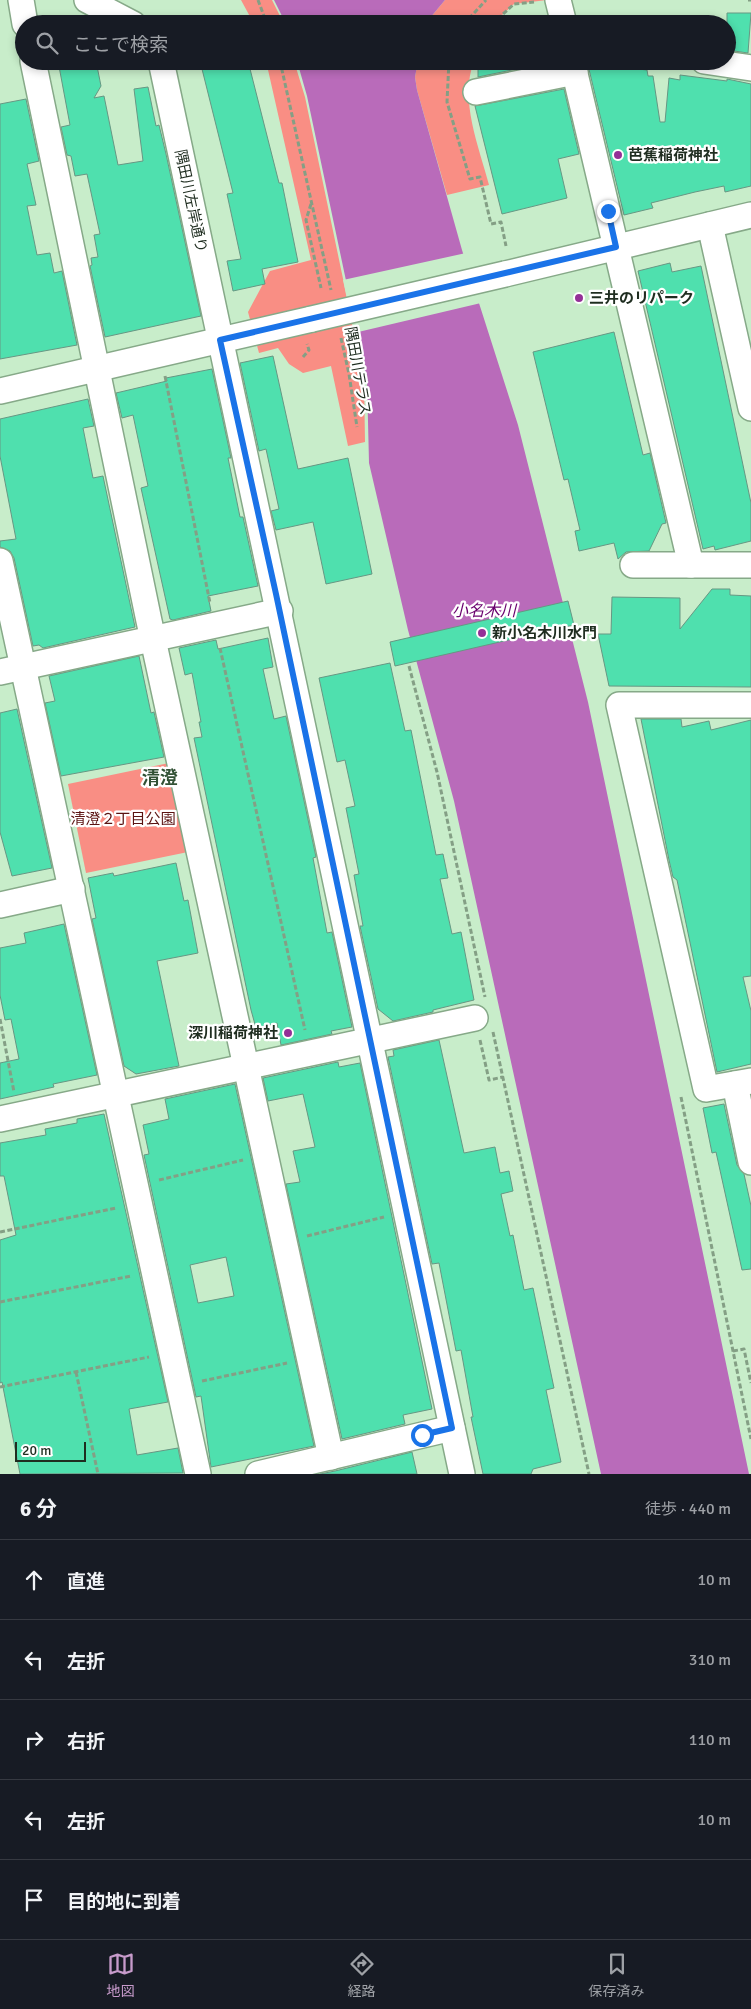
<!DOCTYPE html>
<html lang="ja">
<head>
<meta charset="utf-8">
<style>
	:root { --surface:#171b24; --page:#242831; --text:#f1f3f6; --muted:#9ea1a6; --line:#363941; --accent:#c79bcb }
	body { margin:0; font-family:Signika,"Noto Sans JP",sans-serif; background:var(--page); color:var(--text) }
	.scale { position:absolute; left:15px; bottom:12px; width:71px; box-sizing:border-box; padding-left:5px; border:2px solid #1f2d20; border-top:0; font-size:14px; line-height:18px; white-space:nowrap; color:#1f2d20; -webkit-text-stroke:4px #fff; paint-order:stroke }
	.stop { position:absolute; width:15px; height:15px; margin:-11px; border:4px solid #1a73e8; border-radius:50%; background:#fff }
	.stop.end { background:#1a73e8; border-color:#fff; box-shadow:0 1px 5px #0008 }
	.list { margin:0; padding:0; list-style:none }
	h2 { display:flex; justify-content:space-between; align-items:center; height:65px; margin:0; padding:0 20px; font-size:21px }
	h2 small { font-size:16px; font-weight:400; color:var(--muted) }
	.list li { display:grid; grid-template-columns:32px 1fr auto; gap:15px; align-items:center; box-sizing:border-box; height:80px; padding:0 20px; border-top:1px solid var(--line) }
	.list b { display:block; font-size:19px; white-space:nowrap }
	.list em { font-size:16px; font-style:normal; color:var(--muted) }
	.icon { flex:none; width:28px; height:28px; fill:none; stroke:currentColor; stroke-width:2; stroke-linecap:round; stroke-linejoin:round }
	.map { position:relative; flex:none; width:751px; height:1474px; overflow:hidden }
	.search { position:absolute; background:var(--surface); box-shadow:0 2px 8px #0003; left:15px; right:15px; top:15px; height:55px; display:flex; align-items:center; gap:12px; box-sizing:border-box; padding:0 18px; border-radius:28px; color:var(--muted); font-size:19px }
	.sheet { height:465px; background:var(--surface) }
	nav { display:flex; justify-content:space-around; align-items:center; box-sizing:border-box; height:70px; border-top:1px solid var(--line); background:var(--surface); font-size:14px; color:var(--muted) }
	nav a { display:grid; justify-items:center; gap:2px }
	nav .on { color:var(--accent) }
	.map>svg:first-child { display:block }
	.green { fill:#f98e84 }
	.water { fill:#b96bba }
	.pier { fill:#c8edca }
	.building { fill:#4fe0ae; stroke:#679783; fill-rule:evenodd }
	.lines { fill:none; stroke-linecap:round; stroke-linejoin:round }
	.minor-casing { stroke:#86a988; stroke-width:28 }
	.path { stroke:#849f85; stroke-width:3; stroke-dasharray:5 2.5; stroke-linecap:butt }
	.minor { stroke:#fff; stroke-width:25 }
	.minor-bridge-casing { stroke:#86a988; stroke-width:28; stroke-linecap:butt }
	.minor-bridge { stroke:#fff; stroke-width:25 }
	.route { stroke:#1a73e8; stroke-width:6 }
	.poi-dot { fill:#943097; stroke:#fff; stroke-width:2 }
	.labels { text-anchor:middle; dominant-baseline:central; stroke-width:4.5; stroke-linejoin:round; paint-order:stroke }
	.poi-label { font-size:15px; font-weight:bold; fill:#1f2d20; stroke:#fff; text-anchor:start }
	.street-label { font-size:15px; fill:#1f2d20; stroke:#fff }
	.park-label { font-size:15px; fill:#5a1211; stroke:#fff }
	.water-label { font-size:16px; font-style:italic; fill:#69006d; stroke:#fff }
	.quarter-label { font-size:18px; font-weight:bold; fill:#325135; stroke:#fff }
</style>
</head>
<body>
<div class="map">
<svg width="751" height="1474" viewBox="0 0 751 1474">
	<rect width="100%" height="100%" fill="#c8edca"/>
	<g class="green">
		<polygon points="241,0 272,0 284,24 254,24"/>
		<polygon points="445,0 547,0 514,4 492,24 425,24"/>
		<polygon points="266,61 294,61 305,97 364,379 365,442 348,446 331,366 303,373 289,364 278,348 259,353 248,312 270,271 311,260"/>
		<path d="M418 61H474C459 100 479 146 489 185L447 195 417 90 415 77Z"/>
		<polygon points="169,763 188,852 86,873 68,784"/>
	</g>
	<g class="water">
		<polygon points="274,0 445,0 425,24 286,24"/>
		<polygon points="297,61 418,61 415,77 417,90 462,250 518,425 588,702 749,1474 601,1474 454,801 408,630 369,463 367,380 307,96"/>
	</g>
	<polygon class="pier" points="466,253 481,303 354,333 343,280"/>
	<g class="building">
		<polygon points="727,13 751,13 748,53 727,50"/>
		<polygon points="58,61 96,61 101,86 94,98 104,96 118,165 143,161 134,89 148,87 156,126 159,125 166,154 201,316 105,337 90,266 92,265 91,258 98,257 94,235 100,234 87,174 75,176 71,156 67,155 61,127 70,125"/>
		<polygon points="200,61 248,61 279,183 282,183 298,262 262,269 265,284 233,291 227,261 241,259 227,194 233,193"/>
		<polygon points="478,61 556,61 478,77"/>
		<polygon points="587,61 620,64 620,67 647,70 648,76 653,76 660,122 665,122 669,78 680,80 680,75 727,81 727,79 751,84 751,186 725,192 724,186 695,192 651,203 653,208 624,215"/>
		<polygon points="564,89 579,154 558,159 567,198 502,214 475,106"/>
		<polygon points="26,99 39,161 27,164 36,205 27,206 37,255 50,253 54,273 62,271 77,345 0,359 0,104"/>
		<polygon points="670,263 672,272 701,266 751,503 751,541 715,550 714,546 703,549 638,271"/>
		<polygon points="614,332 643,455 650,453 666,523 662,524 649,551 626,552 618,559 614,543 579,551 575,531 580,530 568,479 564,480 533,352"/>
		<polygon points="273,356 298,469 348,458 372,574 326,584 313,522 276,530 271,511 279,509 266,449 259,451 240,363"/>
		<polygon points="212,369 231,458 228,458 240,517 243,517 258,586 208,596 211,611 173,620 170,619 141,488 148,486 133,415 122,418 116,393 167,381 166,378"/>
		<polygon points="88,399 94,426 83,428 93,478 103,476 135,627 43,648 39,645 33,646 14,558 10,551 0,547 0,541 16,539 0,456 0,419"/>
		<polygon points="712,589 730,589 730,595 751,596 751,687 609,686 598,634 611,634 612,597 680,598 680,629"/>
		<polygon points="568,601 574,625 395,666 390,642"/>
		<polygon points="268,638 273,667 263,669 274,719 286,716 316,857 313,858 327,933 332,932 352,1027 331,1031 332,1034 281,1045 277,1023 256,1028 251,1010 194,738 202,737 199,722 201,722 192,673 185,675 179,648 216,640 218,649"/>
		<polygon points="139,656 151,713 154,712 164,757 61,776 45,703 55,701 49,676"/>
		<polygon points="390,663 405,731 411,730 436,855 443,854 448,878 440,879 452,934 461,932 474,1000 433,1010 433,1012 393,1021 378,1009 360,926 363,926 354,875 359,874 346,808 355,806 345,760 337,762 319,678"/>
		<polygon points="17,709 52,868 12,876 0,832 0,713"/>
		<polygon points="641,719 681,719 682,727 709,721 711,730 751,720 751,976 743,977 751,1011 751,1064 717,1072 677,880 673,877 669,860"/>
		<polygon points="176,863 184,901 188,900 198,953 157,961 179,1066 136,1074 124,1066 92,919 96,918 88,878 113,873 114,876"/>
		<polygon points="64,924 97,1075 53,1084 54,1087 0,1099 0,1063 19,1059 11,1019 5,1020 0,995 0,948 26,943 24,933"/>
		<polygon points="439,1040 464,1153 495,1147 500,1173 509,1171 513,1191 501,1194 510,1236 513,1235 524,1290 533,1288 554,1388 546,1390 561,1462 533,1469 531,1474 483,1474 471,1417 473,1417 461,1350 456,1351 439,1263 432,1264 388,1057 394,1056 393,1050"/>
		<polygon points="338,1062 339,1067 360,1063 432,1409 403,1415 405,1424 342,1439 286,1184 300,1182 293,1151 315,1147 303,1094 268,1101 263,1078"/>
		<path d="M235 1084 314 1446 211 1467 201 1396 196 1397 144 1155 149 1154 143 1125 169 1119 165 1099ZM226 1257 234 1296 198 1303 190 1265Z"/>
		<polygon points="724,1104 737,1165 744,1174 751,1206 751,1269 742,1270 716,1152 712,1153 703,1108"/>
		<polygon points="104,1114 168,1402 129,1409 137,1455 178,1448 183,1473 20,1474 2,1382 0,1383 0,1240 16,1235 4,1176 0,1176 0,1143 46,1135 45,1129 77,1123 77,1119"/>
		<polygon points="412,1452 417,1474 320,1474 335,1471"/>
	</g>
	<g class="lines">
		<defs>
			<g id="minor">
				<polyline points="21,0 25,24"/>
				<polyline points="87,0 133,24"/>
				<polyline points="558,0 564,24"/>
				<polyline points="33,61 149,621 331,1457"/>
				<polyline points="161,61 462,1474"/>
				<polyline points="572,61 691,565"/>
				<polyline points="704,61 751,68"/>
				<polyline points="476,92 575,72"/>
				<polyline points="710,225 751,408"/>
				<polyline points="505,274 751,215"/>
				<polyline points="0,391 312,319"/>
				<polyline points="0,561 198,1474"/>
				<polyline points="633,565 751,565"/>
				<polyline points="0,672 280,611"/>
				<polyline points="751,705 619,705 706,1089 751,1081"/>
				<polyline points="0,905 72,889"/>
				<polyline points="735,1084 751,1162"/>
				<polyline points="0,1119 475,1018"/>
				<polyline points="258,1474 452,1428"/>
			</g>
		</defs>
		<use href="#minor" class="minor-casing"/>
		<g class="path">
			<polyline points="258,0 267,24"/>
			<polyline points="748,0 751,0"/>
			<polyline points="464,24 486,0"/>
			<polyline points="492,24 514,4 534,2"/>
			<polyline points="280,61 331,290"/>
			<polyline points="449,61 447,102 470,179 480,177 491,224 501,222 506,246"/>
			<polyline points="311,204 306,220 321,288"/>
			<polyline points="341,338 349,374 357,427"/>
			<polyline points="303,357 309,350 307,344"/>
			<polyline points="165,376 210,603"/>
			<polyline points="220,648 305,1030"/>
			<polyline points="409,666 437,772 485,997"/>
			<polyline points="0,1019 14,1092"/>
			<polyline points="493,1032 589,1474"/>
			<polyline points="480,1040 489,1080 503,1077"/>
			<polyline points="681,1097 751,1439"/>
			<polyline points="159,1180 243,1160"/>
			<polyline points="0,1232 116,1208"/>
			<polyline points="307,1236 384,1217"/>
			<polyline points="0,1302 131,1276"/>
			<polyline points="733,1351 744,1349 751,1383"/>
			<polyline points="76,1372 98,1474"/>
			<polyline points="202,1381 287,1363"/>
			<polyline points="0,1387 149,1357"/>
		</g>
		<use href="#minor" class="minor"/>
		<defs>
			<polyline id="minor-bridge" points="312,319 505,274"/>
		</defs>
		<use href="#minor-bridge" class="minor-bridge-casing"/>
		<use href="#minor-bridge" class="minor-bridge"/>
	</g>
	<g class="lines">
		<polyline class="route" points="422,1435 452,1428 276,594 220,340 616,247 608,211"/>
	</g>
	<g class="poi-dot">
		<circle cx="618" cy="155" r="5"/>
		<circle cx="579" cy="298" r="5"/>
		<circle cx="482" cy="633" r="5"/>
		<circle cx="288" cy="1033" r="5"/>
	</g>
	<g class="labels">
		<g class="poi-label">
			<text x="628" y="155">芭蕉稲荷神社</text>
			<text x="589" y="298">三井のリパーク</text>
			<text x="492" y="633">新小名木川水門</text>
			<text x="278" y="1033" text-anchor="end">深川稲荷神社</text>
		</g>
		<g class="street-label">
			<text transform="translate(191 201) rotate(78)">隅田川左岸通り</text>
			<text transform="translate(358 371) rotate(80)">隅田川テラス</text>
		</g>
		<g class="park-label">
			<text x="123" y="819">清澄２丁目公園</text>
		</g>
		<g class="water-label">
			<text x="484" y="611">小名木川</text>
		</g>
		<g class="quarter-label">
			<text x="160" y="778">清澄</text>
		</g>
	</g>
</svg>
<div class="scale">20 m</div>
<div class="stop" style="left:422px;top:1435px"></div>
<div class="stop end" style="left:608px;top:211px"></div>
<div class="search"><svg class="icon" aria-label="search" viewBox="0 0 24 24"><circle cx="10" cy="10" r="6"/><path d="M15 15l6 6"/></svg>ここで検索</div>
</div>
<section class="sheet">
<h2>6 分<small>徒歩 · 440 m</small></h2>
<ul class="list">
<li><svg class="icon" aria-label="ahead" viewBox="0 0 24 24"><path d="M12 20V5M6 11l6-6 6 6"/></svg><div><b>直進</b></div><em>10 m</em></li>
<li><svg class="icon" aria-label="left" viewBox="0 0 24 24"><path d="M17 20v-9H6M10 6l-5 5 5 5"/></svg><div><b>左折</b></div><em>310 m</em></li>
<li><svg class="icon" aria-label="right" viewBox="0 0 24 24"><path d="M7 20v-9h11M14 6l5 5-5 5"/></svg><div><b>右折</b></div><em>110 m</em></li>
<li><svg class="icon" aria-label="left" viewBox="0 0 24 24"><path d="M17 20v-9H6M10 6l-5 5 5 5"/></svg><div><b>左折</b></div><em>10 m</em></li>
<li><svg class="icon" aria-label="arrive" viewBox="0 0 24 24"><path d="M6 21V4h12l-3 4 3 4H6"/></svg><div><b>目的地に到着</b></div></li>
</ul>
</section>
<nav>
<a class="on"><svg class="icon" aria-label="map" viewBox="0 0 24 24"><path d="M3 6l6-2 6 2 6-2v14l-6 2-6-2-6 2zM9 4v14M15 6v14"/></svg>地図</a>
<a><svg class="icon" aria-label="directions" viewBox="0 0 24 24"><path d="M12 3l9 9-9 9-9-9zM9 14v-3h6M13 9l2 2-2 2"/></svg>経路</a>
<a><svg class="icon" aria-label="saved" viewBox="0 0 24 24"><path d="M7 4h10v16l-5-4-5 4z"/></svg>保存済み</a>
</nav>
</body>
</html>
